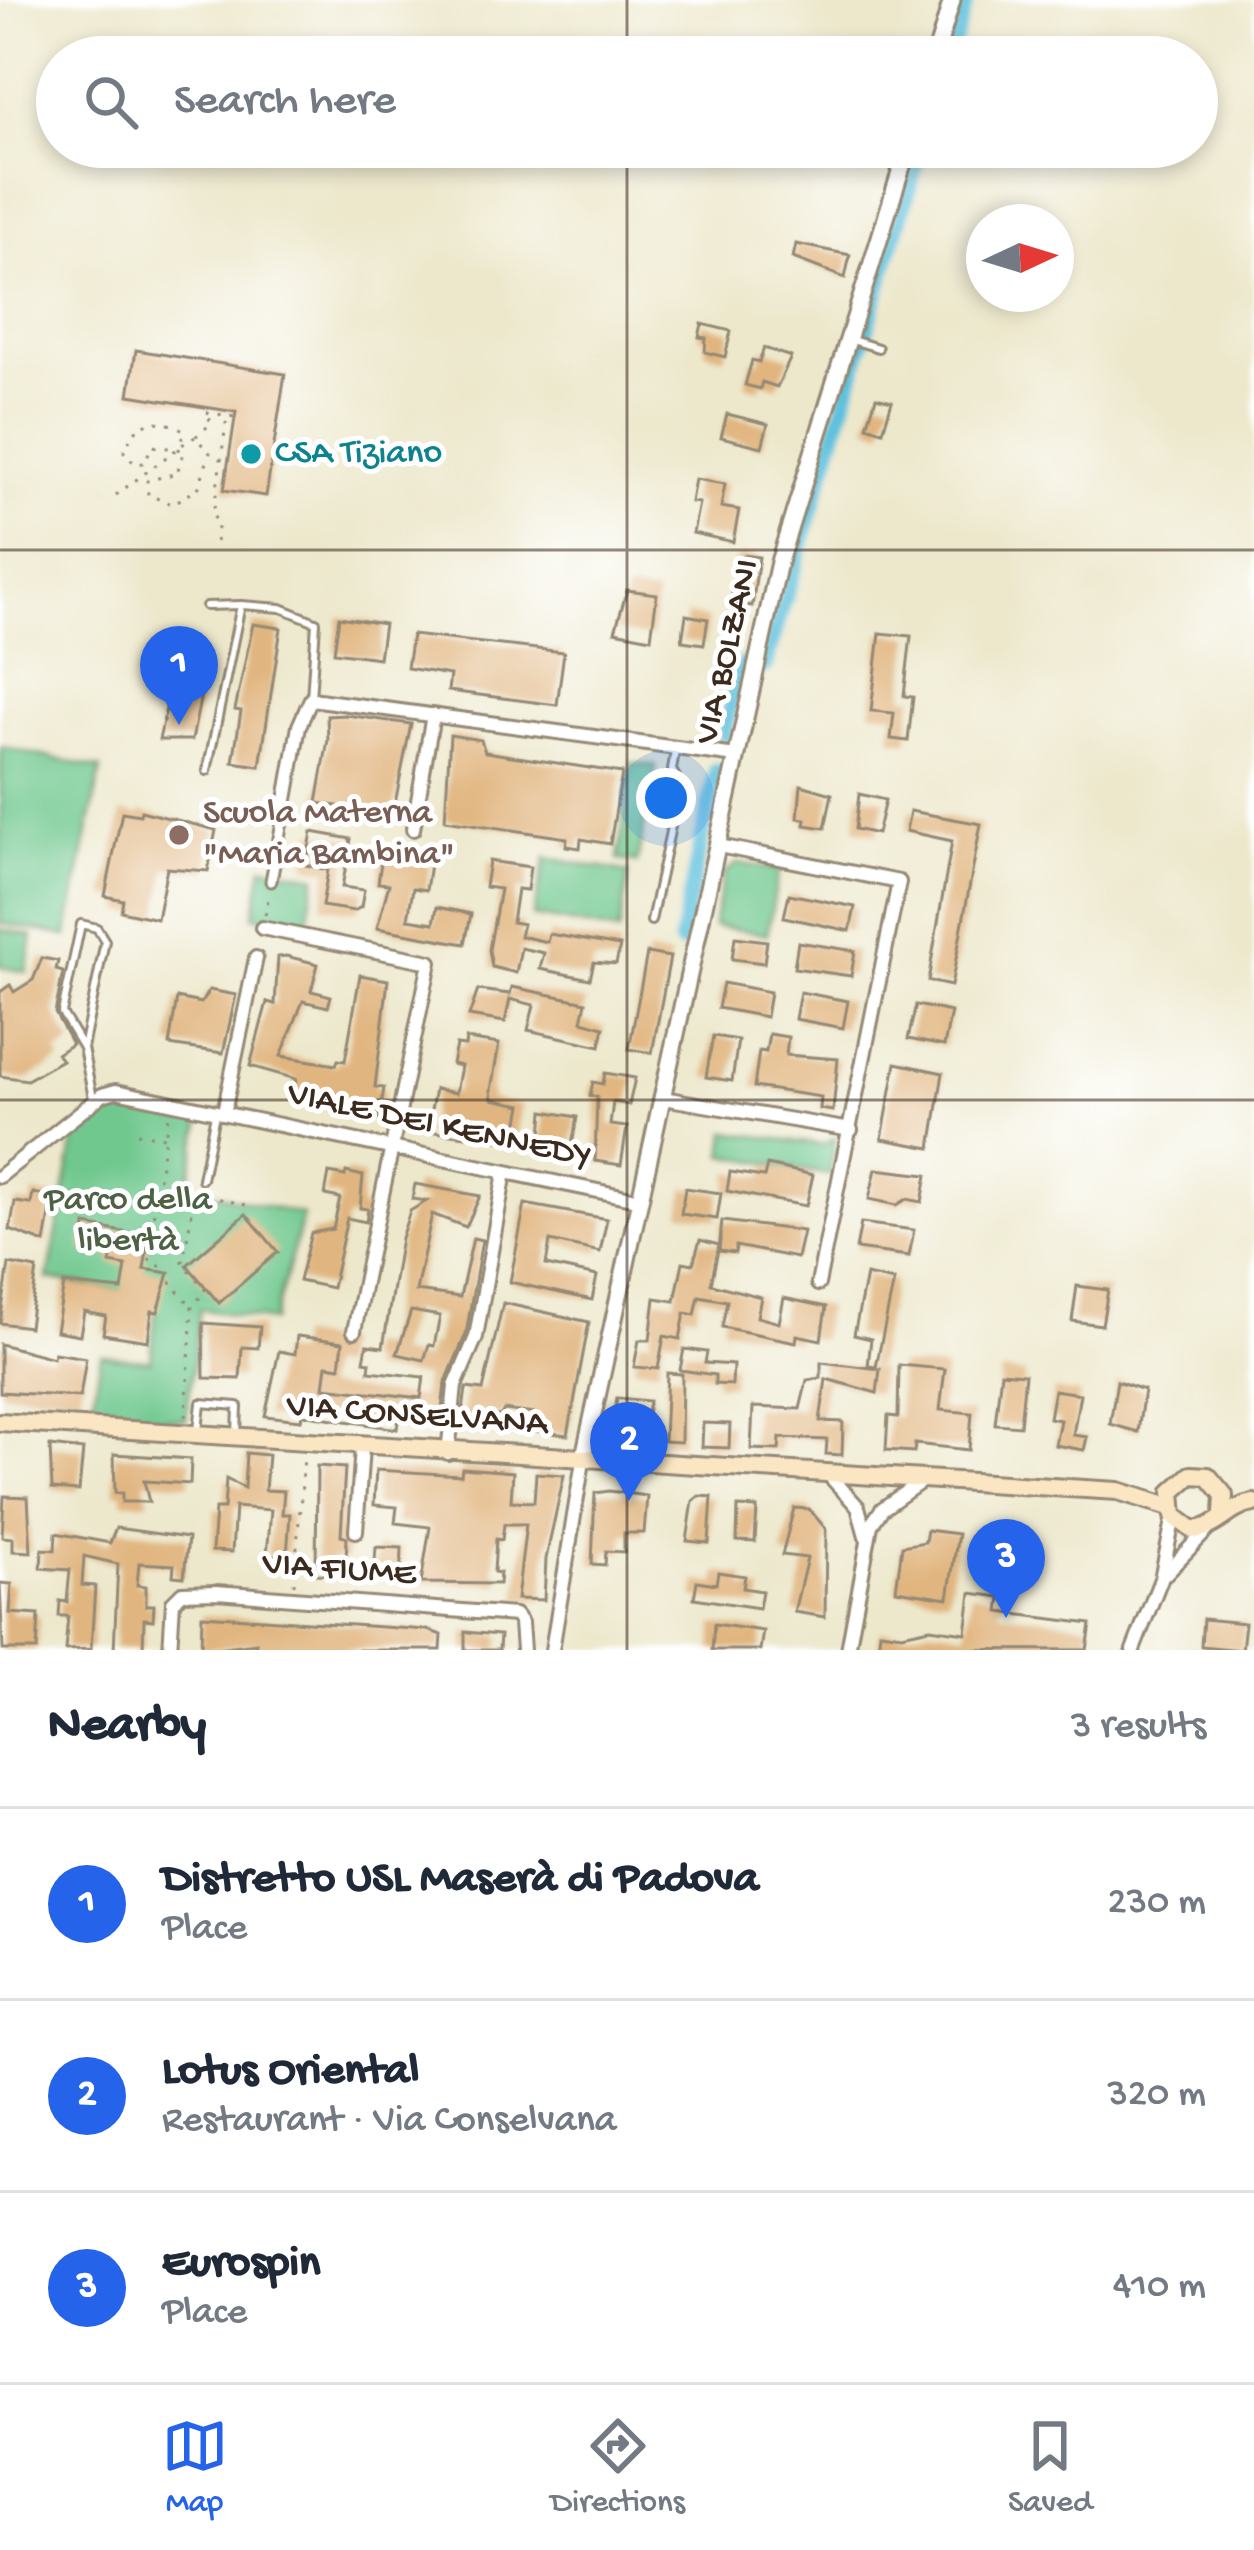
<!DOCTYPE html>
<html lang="en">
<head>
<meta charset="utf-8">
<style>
	:root { --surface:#fff; --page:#f2f2f3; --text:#1f2937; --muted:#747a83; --line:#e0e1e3; --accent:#2563eb }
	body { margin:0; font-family:"Gochi Hand",sans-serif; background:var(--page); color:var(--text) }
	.compass { position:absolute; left:966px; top:204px; width:108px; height:108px; border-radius:50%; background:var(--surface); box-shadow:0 6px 18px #0003; rotate:86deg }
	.you { position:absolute; left:666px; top:798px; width:42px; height:42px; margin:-30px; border:9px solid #fff; border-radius:50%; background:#1a73e8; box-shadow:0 0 0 18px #1a73e833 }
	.badge { display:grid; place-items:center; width:78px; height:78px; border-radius:50%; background:var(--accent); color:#fff; font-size:39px; font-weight:700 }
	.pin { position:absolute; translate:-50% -99px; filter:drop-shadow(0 3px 6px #0008) }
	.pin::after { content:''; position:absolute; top:63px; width:42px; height:36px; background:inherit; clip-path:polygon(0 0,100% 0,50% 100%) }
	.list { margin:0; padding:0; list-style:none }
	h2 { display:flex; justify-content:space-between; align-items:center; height:156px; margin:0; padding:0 48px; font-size:51px }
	h2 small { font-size:39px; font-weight:400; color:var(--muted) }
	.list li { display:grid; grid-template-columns:78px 1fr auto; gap:36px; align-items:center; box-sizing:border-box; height:192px; padding:0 48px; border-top:3px solid var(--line) }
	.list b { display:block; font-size:45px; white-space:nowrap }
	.list p { margin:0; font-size:39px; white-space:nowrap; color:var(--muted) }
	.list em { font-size:39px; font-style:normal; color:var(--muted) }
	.icon { flex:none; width:66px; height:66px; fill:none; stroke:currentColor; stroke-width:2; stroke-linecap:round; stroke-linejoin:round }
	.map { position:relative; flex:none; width:1254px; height:1650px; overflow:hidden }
	.search { position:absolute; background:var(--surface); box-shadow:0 6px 18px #0003; left:36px; right:36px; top:36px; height:132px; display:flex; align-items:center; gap:30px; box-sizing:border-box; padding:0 42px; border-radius:66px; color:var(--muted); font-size:45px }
	.sheet { height:732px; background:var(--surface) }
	nav { display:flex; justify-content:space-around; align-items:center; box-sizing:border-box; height:168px; border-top:3px solid var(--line); background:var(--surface); font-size:33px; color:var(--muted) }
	nav a { display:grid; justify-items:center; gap:6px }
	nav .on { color:var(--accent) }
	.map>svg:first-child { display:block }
	.green { fill:#70c88e; stroke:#567956; stroke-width:3 }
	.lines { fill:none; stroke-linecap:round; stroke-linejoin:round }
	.canal { stroke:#5fc1dd; stroke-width:15 }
	.building { fill:#e1b57f; fill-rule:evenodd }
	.service-casing { stroke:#948975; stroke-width:12 }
	.pedestrian-casing { stroke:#948975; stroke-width:15 }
	.minor-casing { stroke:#948975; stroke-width:18 }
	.tertiary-casing { stroke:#948975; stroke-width:21 }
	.secondary-casing { stroke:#948975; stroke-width:22 }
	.path { stroke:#948975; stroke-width:3; stroke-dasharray:3 9; stroke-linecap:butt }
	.service { stroke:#fff; stroke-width:6 }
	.pedestrian { stroke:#fff; stroke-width:9 }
	.minor { stroke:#fff; stroke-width:12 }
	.tertiary { stroke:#fff; stroke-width:15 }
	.secondary { stroke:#fbe6c4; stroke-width:16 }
	.grid { fill:none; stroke:#3b2a1e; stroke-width:3; stroke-opacity:0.55 }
	.culture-dot { fill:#0f9aa8; stroke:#fff; stroke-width:4.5 }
	.education-dot { fill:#8d6e63; stroke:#fff; stroke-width:4.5 }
	.labels { text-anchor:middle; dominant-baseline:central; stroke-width:10; stroke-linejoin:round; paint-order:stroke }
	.culture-label { font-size:36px; fill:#0d838f; stroke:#fff; text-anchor:start }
	.street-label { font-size:36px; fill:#3b2a1e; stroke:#fff }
	.education-label { font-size:36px; fill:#785e54; stroke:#fff; text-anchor:start }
	.park-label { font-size:36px; fill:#4e6145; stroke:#fff }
</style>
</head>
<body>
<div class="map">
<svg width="1254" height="1650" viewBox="0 0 1254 1650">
	<rect width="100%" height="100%" fill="#fff"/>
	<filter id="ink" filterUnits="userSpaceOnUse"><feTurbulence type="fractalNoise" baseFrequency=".00833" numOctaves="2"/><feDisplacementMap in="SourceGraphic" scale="24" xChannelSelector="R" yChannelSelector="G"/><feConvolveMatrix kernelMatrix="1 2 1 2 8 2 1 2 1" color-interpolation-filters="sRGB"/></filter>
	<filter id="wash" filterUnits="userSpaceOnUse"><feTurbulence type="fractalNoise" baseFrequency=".004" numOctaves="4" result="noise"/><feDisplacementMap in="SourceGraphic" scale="48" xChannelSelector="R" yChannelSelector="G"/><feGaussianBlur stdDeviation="2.7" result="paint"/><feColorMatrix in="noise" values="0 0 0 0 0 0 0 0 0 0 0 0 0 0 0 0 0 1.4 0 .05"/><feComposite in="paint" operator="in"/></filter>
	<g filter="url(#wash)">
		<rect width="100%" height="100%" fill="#ede8cc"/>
		<g class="green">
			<polygon points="1,747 101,769 67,936 0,923"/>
			<polygon points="632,763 656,766 637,862 618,860"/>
			<polygon points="546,858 629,873 619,932 533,916"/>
			<polygon points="738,863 779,870 767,934 713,926 724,874"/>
			<polygon points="263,866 316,876 307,924 254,916"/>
			<polygon points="0,929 33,936 27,972 0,967"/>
			<polygon points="113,1104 201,1121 188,1187 303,1215 273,1321 200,1309 186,1420 91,1414 101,1355 151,1361 156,1307 137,1293 48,1279 75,1136"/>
			<polygon points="727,1132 822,1145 835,1138 830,1175 724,1155"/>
		</g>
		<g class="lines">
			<g class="canal">
				<polyline points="950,57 967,0"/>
				<polyline points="765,666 922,147"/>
				<polyline points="724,735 738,670 746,663"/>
				<polyline points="680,942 716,770"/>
			</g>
		</g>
		<g id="blocks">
			<g class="building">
				<polygon points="796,244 850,255 845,278 793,258"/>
				<polygon points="702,324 731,331 725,357 705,352 706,338 699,337"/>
				<polygon points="764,348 791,357 777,387 762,382 760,389 745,385 752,360 759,362"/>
				<polygon points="136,350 285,374 266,496 224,490 236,412 129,395"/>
				<polygon points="876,397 892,401 883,431 867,426"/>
				<polygon points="727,414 768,424 762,447 721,437"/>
				<polygon points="695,479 725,484 721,507 739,510 733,542 693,533 699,503 691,502"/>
				<polygon points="743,555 759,557 752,606 731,603 736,559"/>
				<polygon points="627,590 657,594 651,638 615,631"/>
				<polygon points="686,615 708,619 704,644 682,641"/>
				<polygon points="339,617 384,624 379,658 334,652"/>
				<polygon points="253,624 281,628 260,766 233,762 241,711 235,710"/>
				<polygon points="880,633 911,636 904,696 913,697 908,741 891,739 894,713 871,711"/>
				<polygon points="412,635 564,652 557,705 448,691 450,675 407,668"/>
				<polygon points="190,682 203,685 192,740 159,740 171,686 188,689"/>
				<polygon points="346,715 411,724 393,813 370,809 368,818 356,816 357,809 317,803 328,740 327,716"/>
				<polygon points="450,735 481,740 485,752 622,773 610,844 581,839 580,848 566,846 567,838 445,820"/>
				<polygon points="801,785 832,794 825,828 805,825 806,819 798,818"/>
				<polygon points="859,794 885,800 877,834 855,829"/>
				<polygon points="141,811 216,830 208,871 167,868 157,919 121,911 123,900 105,896 122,812 140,815"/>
				<polygon points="910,811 981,824 951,986 928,981 952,841 906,831"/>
				<polygon points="312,832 351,839 342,887 364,890 361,907 354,911 322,906 328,870 306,865"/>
				<polygon points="382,856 430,864 426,890 413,888 408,919 434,923 437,907 471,914 465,944 377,928 389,884 378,883"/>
				<polygon points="489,861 530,867 527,890 517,889 512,922 523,924 520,936 547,942 549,934 620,946 616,964 594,962 590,979 540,969 544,953 521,948 516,973 492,967 489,950 500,889 485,887"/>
				<polygon points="789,894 855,907 850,931 784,917"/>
				<polygon points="735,937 767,941 764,963 732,959"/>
				<polygon points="798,942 855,951 851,976 794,968"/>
				<polygon points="647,953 670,957 652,1053 629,1049"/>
				<polygon points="286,956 318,964 311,991 331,996 328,1007 303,1001 281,1056 336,1065 338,1060 345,1061 360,975 388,980 375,1087 384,1088 379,1120 340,1112 342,1102 294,1092 296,1079 250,1066 267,1002 275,1004 278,957"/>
				<polygon points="42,958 58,961 56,970 63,972 55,1013 72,1044 57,1054 62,1060 27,1080 0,1076 0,992 10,985 14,992 33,980"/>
				<polygon points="723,983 770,992 766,1017 718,1008"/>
				<polygon points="512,987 586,1002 582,1021 604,1027 600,1046 528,1030 534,1005 510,999 505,1022 469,1016 478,990 510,994"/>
				<polygon points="209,990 236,995 223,1053 169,1045 177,998 201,1003"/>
				<polygon points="800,992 848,1001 843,1028 795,1019"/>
				<polygon points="916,1005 951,1012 944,1046 908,1039"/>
				<polygon points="769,1034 788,1037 786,1055 838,1059 833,1111 820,1109 821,1097 754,1087 759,1051 766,1052"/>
				<polygon points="713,1036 738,1040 732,1081 706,1077"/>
				<polygon points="466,1039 499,1044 491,1090 492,1099 522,1105 515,1142 427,1131 435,1089 456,1093 461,1066 452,1064 456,1045 465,1046"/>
				<polygon points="896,1063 943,1073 931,1148 882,1139"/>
				<polygon points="605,1073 635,1078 629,1105 613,1102 610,1125 627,1127 621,1165 595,1161 597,1097 590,1096 593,1082 603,1084"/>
				<polygon points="544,1111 577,1117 571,1151 541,1146"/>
				<polygon points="767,1165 813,1175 806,1206 727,1191 730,1172 764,1177"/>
				<polygon points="876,1169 927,1175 922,1202 907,1199 897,1205 869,1199"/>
				<polygon points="346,1172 363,1176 360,1208 368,1209 366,1222 347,1218 332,1288 299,1281 311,1233 333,1229 340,1198 325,1195 329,1173 345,1176"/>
				<path d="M415 1184 480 1196 466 1227 432 1214 416 1291 460 1297 473 1238 482 1240 466 1334 445 1384 440 1426 398 1421 397 1429 302 1414 301 1420 265 1416 279 1351 295 1354 297 1336 343 1342 340 1367 327 1365 324 1387 421 1398 424 1377 369 1371 370 1362 364 1361 367 1345 383 1347 401 1238 410 1211 427 1201 412 1199ZM411 1311 440 1316 434 1346 429 1345 424 1360 397 1354Z"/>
				<polygon points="685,1188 721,1193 717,1219 681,1214"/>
				<polygon points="33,1193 53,1197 45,1243 10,1230 15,1202 31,1204"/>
				<polygon points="525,1204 607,1219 600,1252 550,1241 546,1265 597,1276 592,1300 510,1282"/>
				<polygon points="246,1214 278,1252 219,1303 187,1265"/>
				<polygon points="722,1221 803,1231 797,1258 736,1246 735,1253 719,1251"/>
				<polygon points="861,1223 914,1230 909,1256 856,1249"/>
				<polygon points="86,1225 149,1237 144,1269 169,1273 158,1312 152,1311 148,1341 103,1334 106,1316 84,1312 80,1335 56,1331 64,1284 122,1290 126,1266 110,1263 112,1255 82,1250"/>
				<polygon points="700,1240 719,1245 711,1284 761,1297 757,1317 779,1323 784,1298 826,1307 821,1340 797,1335 796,1342 722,1327 727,1301 699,1296 695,1315 685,1313 680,1339 664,1336 658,1369 634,1367 639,1340 650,1340 655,1298 675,1301 683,1262 693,1264"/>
				<polygon points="9,1264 37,1269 29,1327 0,1323"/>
				<polygon points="866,1275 894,1281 876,1367 868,1366 871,1339 854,1335"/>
				<polygon points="1077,1286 1108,1290 1102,1325 1072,1321"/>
				<polygon points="503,1303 589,1322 568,1435 533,1431 536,1414 504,1410 500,1416 477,1413 476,1428 461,1427 466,1388 483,1390"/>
				<polygon points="203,1323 260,1327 258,1348 242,1347 240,1379 204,1378"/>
				<polygon points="0,1344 53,1358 54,1353 86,1358 80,1397 0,1392"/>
				<polygon points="684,1349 707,1352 705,1363 733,1365 732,1385 715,1384 715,1375 680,1370"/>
				<polygon points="821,1362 880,1369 877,1393 826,1379 820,1421 843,1422 842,1455 826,1454 827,1440 780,1438 779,1450 751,1449 753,1407 800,1409 807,1380 821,1378"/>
				<polygon points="899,1365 945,1369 940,1410 972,1413 969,1450 915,1444 914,1452 886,1450 888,1416 898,1417"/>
				<polygon points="1001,1372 1025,1374 1020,1426 995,1424"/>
				<polygon points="667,1373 682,1374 681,1442 664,1441"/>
				<polygon points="1117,1381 1144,1390 1138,1432 1110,1424"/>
				<polygon points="1054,1390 1080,1394 1073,1435 1087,1437 1084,1450 1055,1445 1060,1420 1049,1418"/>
				<polygon points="617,1398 649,1401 643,1442 611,1438"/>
				<polygon points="703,1423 730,1424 729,1448 702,1447"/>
				<polygon points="50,1446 83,1450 79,1491 52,1489"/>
				<polygon points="246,1453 268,1455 265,1490 284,1491 282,1514 290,1514 287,1556 267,1555 271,1510 235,1507 232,1552 212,1551 215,1509 224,1509 226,1479 244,1488"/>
				<polygon points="114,1454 191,1459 190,1484 144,1481 149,1502 122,1502 122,1493 115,1493"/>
				<polygon points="317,1466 345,1468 341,1535 347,1537 346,1561 332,1559 331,1575 316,1574"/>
				<polygon points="462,1468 513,1472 511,1501 534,1502 536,1473 564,1475 546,1559 544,1600 517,1599 526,1524 504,1524 502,1540 496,1539 494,1572 500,1573 499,1584 421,1583 430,1527 395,1523 397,1507 374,1505 376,1470 461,1475"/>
				<polygon points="609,1491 647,1496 644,1533 624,1533 624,1552 606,1551 605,1565 592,1564 595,1493"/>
				<polygon points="4,1496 28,1497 31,1552 13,1551 13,1538 2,1537"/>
				<polygon points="699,1496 712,1497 709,1543 687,1541 693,1501"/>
				<polygon points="738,1507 757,1508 755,1542 737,1541"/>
				<polygon points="794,1508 809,1509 826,1529 825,1617 794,1612 807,1558 782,1555"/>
				<polygon points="116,1528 188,1538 184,1577 173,1576 174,1565 139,1563 137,1585 146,1586 146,1605 154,1605 153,1620 144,1619 143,1650 114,1650 118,1564 84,1556 82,1585 95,1586 91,1649 65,1650 68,1616 59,1616 60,1601 67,1602 70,1570 41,1568 42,1549 55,1550 56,1533 110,1543"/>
				<polygon points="927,1530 958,1534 948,1598 896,1590 902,1546 925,1542"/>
				<polygon points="376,1547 402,1548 401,1577 374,1576"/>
				<polygon points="718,1572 745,1576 743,1588 762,1591 759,1608 694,1598 697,1581 716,1584"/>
				<polygon points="0,1583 12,1584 10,1613 39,1615 37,1650 3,1650"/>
				<polygon points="971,1593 1001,1597 999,1612 1091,1624 1087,1650 878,1649 880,1631 902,1634 930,1628 966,1633"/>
				<polygon points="202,1615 427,1630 442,1635 441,1650 255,1650 256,1643 201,1650"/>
				<polygon points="1203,1619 1245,1623 1242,1650 1201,1646"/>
				<polygon points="714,1624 763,1631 760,1650 712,1650"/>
				<polygon points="465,1632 500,1635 499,1650 465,1650"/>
			</g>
		</g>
	</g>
	<g filter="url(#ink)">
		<use href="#blocks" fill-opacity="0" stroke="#948975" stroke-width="3"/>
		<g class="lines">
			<defs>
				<g id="service">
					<polyline points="852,340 878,348"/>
					<polyline points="206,606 241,605"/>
					<polyline points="207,771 241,605 281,608 316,622 311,699"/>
					<polyline points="651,921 680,784 672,770 675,751"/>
					<polyline points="83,1048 62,1013 81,924 97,928 105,941 83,1048 93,1098"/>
					<polyline points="202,1179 215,1114"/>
					<polyline points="198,1431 201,1403 238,1406 237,1435"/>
				</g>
				<polyline id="pedestrian" points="271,881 284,811"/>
				<g id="minor">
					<polyline points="284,811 299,726 311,699 736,756"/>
					<polyline points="413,829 433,715"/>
					<polyline points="719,846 899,882 818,1284"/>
					<polyline points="262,928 430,962 354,1331"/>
					<polyline points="663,1098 851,1130"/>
					<polyline points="224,1112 256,958"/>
					<polyline points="0,1176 102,1095 116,1091 641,1200"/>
					<polyline points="448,1453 455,1386 476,1337 505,1172"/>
					<polyline points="828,1474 858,1507 866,1536"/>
					<polyline points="356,1531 362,1447"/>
					<polyline points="1166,1573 1210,1527"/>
					<polyline points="170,1650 173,1602 182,1593 216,1592 515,1615 521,1623 523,1650"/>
					<polyline points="552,1650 583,1461"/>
					<polyline points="848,1650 871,1525 882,1509 923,1480"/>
					<polyline points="1133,1650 1161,1579 1174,1516"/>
				</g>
				<g id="tertiary">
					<polyline points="935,57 952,0"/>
					<polyline points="583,1461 779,562 908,147"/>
				</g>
				<g id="secondary">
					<polyline points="0,1422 1118,1491 1170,1507"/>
					<path d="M1223 1513 1224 1495 1208 1476 1191 1475 1172 1492 1174 1516 1193 1530C1218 1529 1228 1507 1254 1503"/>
				</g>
			</defs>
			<use href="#service" class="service-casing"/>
			<use href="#pedestrian" class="pedestrian-casing"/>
			<use href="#minor" class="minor-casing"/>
			<use href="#tertiary" class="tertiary-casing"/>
			<use href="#secondary" class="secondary-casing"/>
			<g class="path">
				<path d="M195 437 180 446 184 430C154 415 135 421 124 452L135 464 144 463 152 446 184 450 177 473 147 481 148 495 172 504 198 489 210 453 195 437 212 423 205 412 235 417"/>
				<polyline points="116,495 177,449"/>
				<polyline points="216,542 218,522 213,516 227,417"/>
				<polyline points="265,915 269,895"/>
				<polyline points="168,1117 147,1258 173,1274 171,1284 191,1305"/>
				<polyline points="137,1133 164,1137"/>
				<polyline points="161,1185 246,1205 246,1214"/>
				<polyline points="186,1417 192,1306 206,1291 183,1262 195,1194"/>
				<polyline points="294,1585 304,1457"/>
			</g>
			<use href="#service" class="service"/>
			<use href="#pedestrian" class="pedestrian"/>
			<use href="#minor" class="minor"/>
			<use href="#tertiary" class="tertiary"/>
			<use href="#secondary" class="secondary"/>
		</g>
	</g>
	<path class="grid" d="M627 0V57M627 147V1650M0 550H1254M0 1100H1254"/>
	<circle class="culture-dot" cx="251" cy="454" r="12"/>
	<circle class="education-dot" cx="179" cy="835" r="12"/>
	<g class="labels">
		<g class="culture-label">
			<text x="275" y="454">CSA Tiziano</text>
		</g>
		<g class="street-label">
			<text transform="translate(729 652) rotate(-77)">VIA BOLZANI</text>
			<text transform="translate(439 1127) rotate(12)">VIALE DEI KENNEDY</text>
			<text transform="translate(417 1417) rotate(4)">VIA CONSELVANA</text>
			<text transform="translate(339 1571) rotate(4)">VIA FIUME</text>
		</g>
		<g class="education-label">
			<text x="203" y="814">Scuola Materna<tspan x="203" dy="41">"Maria Bambina"</tspan></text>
		</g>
		<g class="park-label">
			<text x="128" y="1201">Parco della<tspan x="128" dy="41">libertà</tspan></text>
		</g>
	</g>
</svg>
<svg class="compass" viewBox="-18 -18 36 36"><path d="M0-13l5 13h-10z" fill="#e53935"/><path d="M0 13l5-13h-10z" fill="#747a83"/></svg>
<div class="you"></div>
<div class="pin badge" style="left:179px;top:725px">1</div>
<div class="pin badge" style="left:629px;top:1501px">2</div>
<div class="pin badge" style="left:1006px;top:1618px">3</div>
<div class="search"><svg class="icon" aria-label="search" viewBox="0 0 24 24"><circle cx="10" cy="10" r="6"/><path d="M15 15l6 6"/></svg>Search here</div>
</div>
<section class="sheet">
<h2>Nearby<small>3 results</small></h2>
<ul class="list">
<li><span class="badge">1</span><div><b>Distretto USL Maserà di Padova</b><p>Place</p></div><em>230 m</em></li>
<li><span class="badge">2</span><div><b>Lotus Oriental</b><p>Restaurant · Via Conselvana</p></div><em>320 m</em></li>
<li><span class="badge">3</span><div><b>Eurospin</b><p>Place</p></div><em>410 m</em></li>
</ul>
</section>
<nav>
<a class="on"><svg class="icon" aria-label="map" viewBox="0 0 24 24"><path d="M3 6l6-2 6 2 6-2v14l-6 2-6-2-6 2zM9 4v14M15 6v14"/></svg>Map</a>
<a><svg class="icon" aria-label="directions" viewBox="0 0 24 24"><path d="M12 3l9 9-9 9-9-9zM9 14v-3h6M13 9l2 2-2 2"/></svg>Directions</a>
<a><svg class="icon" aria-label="saved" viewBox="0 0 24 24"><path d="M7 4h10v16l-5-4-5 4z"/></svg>Saved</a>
</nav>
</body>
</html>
